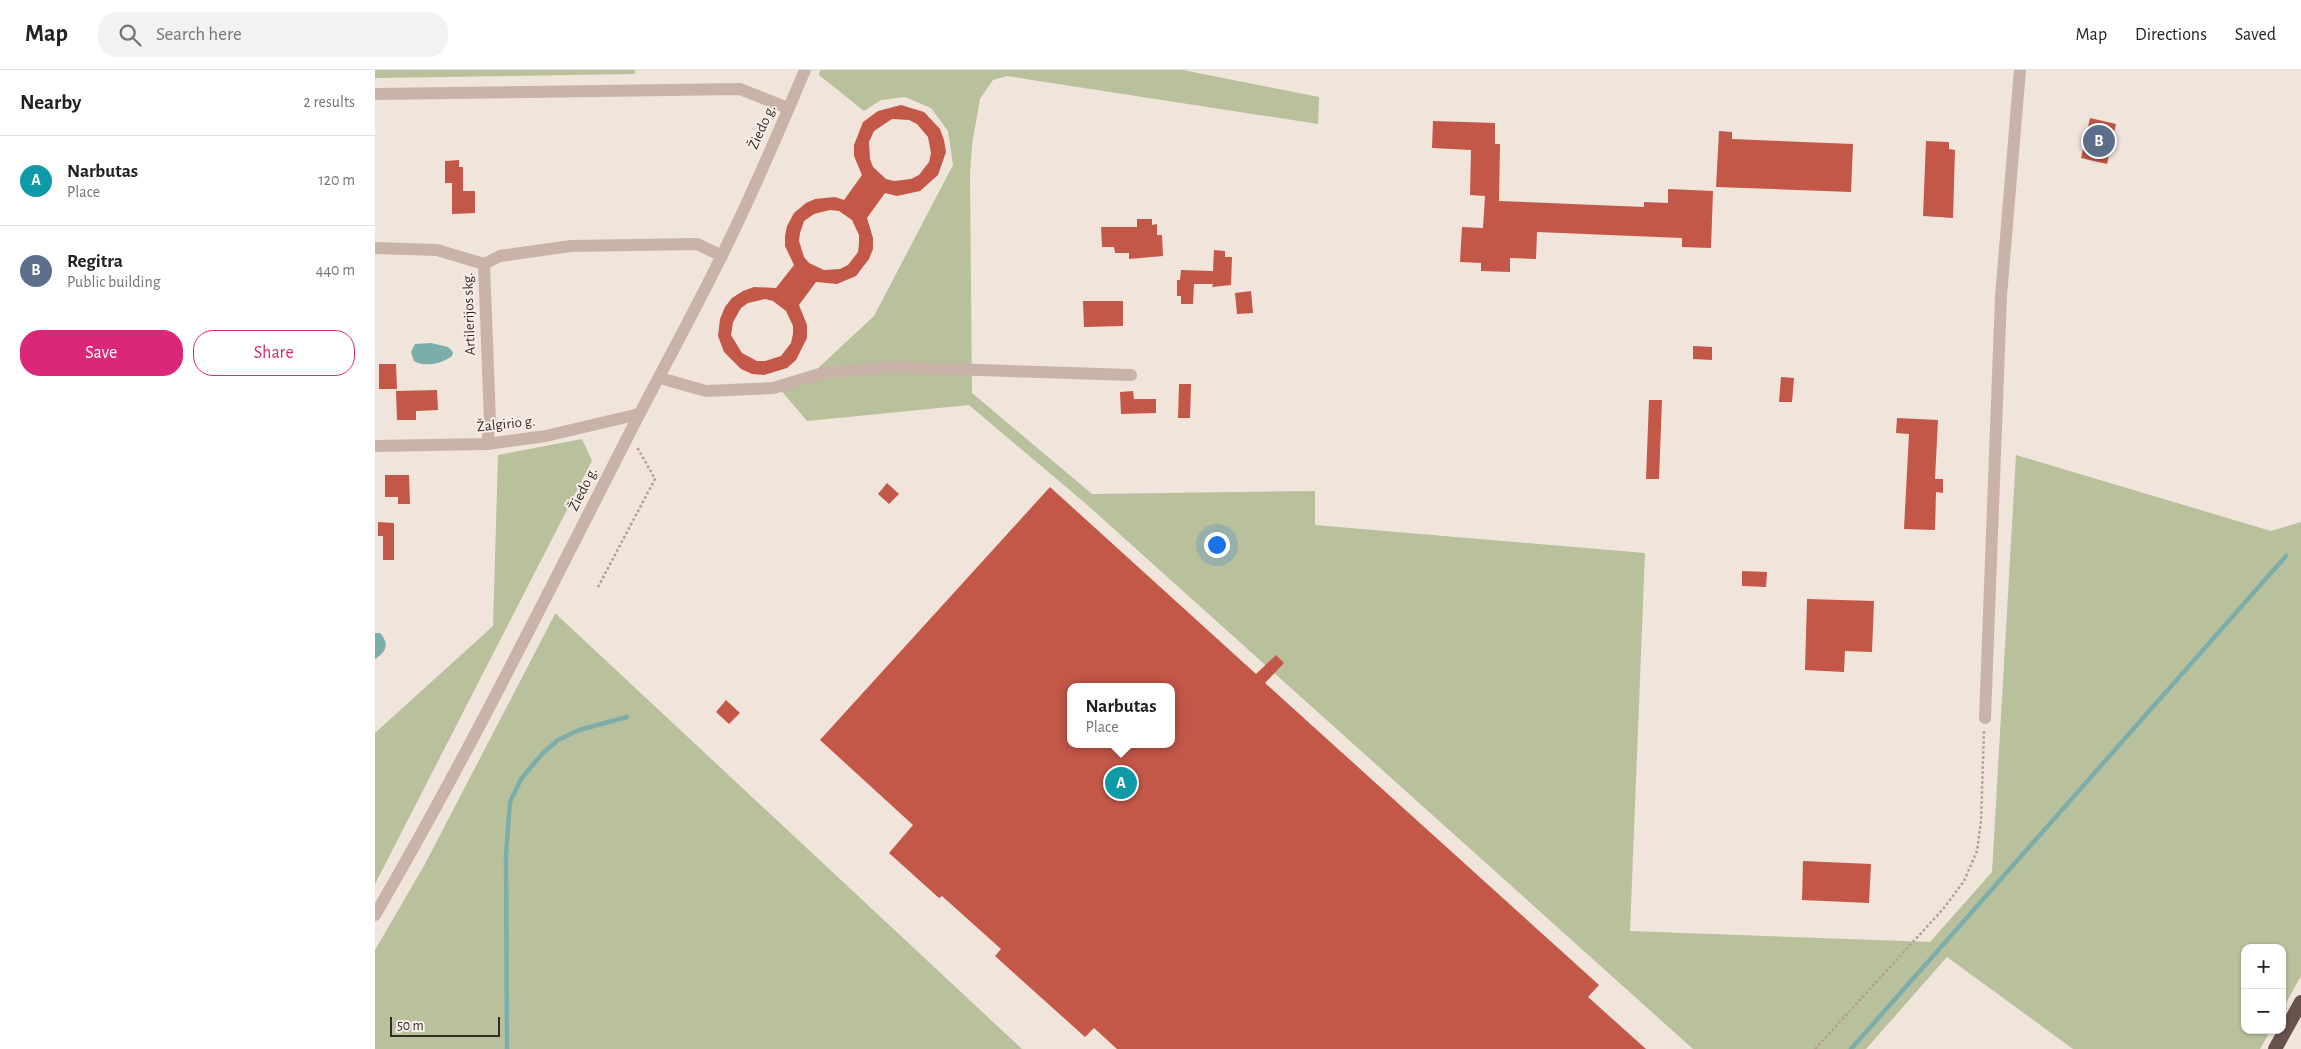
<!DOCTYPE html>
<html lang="en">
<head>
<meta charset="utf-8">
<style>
	:root { --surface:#fff; --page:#f2f2f2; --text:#202124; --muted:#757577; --line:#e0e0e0; --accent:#db2777 }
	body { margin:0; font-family:"Alegreya Sans",sans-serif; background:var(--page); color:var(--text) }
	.controls { position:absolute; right:15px; bottom:15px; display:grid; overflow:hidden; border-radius:10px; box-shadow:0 1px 4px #0004 }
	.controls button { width:45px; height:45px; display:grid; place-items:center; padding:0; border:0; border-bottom:1px solid var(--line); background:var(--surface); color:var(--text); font:25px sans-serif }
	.scale { position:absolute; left:15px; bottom:12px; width:110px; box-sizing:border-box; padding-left:5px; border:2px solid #362b28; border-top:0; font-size:14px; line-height:18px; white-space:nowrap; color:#362b28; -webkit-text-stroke:4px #f9efe8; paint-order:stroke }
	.you { position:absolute; left:841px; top:474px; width:18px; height:18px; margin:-12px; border:4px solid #fff; border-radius:50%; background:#1a73e8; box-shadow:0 0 0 8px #1a73e833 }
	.badge { display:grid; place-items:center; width:32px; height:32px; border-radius:50%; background:var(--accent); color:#fff; font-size:16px; font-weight:700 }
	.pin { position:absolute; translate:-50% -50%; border:2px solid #fff; box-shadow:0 1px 5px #0006 }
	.popup { position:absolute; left:692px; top:613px; width:108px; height:65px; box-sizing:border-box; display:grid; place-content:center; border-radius:10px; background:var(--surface); filter:drop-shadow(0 1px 4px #0005); font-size:16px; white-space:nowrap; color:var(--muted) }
	.popup b { font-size:19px; color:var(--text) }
	.popup::after { content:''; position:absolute; left:50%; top:100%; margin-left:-10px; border:10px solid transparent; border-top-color:var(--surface) }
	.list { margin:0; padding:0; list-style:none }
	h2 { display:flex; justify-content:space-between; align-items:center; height:65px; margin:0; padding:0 20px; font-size:21px }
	h2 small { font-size:16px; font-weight:400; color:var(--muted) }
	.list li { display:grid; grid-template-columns:32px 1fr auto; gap:15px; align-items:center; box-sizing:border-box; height:90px; padding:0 20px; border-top:1px solid var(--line) }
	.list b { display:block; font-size:19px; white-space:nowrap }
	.list p { margin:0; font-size:16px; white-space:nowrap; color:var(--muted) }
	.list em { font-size:16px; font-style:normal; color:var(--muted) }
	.actions { display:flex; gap:10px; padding:15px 20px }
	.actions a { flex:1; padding:11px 0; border:1px solid var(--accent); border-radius:20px; text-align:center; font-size:18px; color:var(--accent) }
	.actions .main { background:var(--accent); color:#fff }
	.icon { flex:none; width:28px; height:28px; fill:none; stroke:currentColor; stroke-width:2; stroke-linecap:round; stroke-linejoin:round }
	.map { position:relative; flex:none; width:1926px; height:979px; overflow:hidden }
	header { display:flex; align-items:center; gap:30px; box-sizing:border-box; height:70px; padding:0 25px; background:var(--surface); border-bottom:1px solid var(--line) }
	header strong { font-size:24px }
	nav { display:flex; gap:28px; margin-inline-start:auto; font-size:18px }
	.search { width:350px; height:45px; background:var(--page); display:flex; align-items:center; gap:12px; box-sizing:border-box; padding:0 18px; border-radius:20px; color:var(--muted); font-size:19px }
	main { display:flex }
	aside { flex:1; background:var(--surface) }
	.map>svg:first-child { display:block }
	.green { fill:#b8c09c }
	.water { fill:#7baeaa }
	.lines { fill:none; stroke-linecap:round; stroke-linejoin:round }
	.stream { stroke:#7baeaa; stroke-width:4.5 }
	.building { fill:#c35748; fill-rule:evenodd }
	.path { stroke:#b59d92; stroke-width:2.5; stroke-dasharray:2.5 2.5; stroke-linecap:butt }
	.minor { stroke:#c9b3a8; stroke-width:12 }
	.tertiary { stroke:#c9b3a8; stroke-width:12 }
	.trunk { stroke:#67524c; stroke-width:14 }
	.labels { text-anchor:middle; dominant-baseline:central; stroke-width:4; stroke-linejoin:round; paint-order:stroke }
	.street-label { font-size:15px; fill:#362b28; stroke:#f9efe8 }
</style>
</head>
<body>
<header>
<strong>Map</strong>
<div class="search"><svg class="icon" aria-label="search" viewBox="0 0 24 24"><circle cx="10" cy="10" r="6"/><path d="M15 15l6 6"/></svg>Search here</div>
<nav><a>Map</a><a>Directions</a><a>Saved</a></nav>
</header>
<main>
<aside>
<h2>Nearby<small>2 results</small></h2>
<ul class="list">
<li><span class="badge" style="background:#0f9aa8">A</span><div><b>Narbutas</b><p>Place</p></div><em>120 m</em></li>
<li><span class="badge" style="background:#5c6f8a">B</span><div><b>Regitra</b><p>Public building</p></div><em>440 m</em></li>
</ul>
<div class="actions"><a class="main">Save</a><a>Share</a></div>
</aside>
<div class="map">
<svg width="1926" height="979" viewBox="0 0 1926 979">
	<rect width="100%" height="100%" fill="#f1e4db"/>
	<g class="green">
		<polygon points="0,0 260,0 260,4 0,8"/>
		<polygon points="445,0 808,0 944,27 943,54 632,6 618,10 605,29 597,74 595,105 597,323 717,424 940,421 940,455 1270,483 1255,861 1555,872 1617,802 1641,385 1896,461 1926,452 1926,906 1907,940 1907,878 1870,878 1870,960 1896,960 1885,979 1698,979 1572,887 1491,979 1318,979 710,433 594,335 432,351 399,312 441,300 499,246 578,95 573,61 556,38 530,27 506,30 489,41 444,5"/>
		<polygon points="207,369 217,391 0,814 0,663 118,556 123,385"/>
		<polygon points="180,544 181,544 647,979 0,979 0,880 50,794"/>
	</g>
	<g class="water">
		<path d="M56 273 73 277 78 282 77 286C68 293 50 298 39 291L36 282 40 274Z"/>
		<path d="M0 563H5C15 574 11 582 0 589Z"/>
	</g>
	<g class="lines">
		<g class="stream">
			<polyline points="132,979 131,785 135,732 146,709 167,684 183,670 204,660 252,647"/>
			<polyline points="1476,979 1911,486"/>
		</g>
	</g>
	<g class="building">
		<path d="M526 35 549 42 565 59 569 70 571 82 563 105 545 121 522 126 510 123 492 148 498 168V179L494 189 481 206 462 214 441 212 424 235 432 255V268L421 290 412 298 389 305 377 304 366 299 349 282 343 266 345 249 350 237 357 228 368 221 379 217 401 218 419 195 410 176V166L412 156 419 143 431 133 440 129 460 127 469 130 487 105 479 86V75L488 52 503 41ZM517 49 534 50 542 54 553 67 556 83 554 92 544 105 536 109 519 111 511 109 498 97 495 89 494 72 499 61ZM455 140 464 141 477 150 484 165V173L483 182 473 195 465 199 449 200 434 193 429 187 424 171 425 163 429 151 439 144ZM390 229 398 231 411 241 418 256V264L416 273 406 286 390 291H382L367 283 356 265 358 252 366 238 373 233Z"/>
		<polygon points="1715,48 1741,54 1732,94 1706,88"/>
		<polygon points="1058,51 1120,53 1120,74 1125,74 1124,131 1269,137 1269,132 1293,133 1293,119 1338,121 1336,178 1307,177 1307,168 1162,162 1161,189 1135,188 1135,202 1106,201 1106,193 1085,192 1087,157 1108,158 1110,126 1095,125 1096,80 1057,78"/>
		<polygon points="1344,61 1357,62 1357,69 1478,74 1476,122 1341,117"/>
		<polygon points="1551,71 1574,72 1574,79 1580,80 1578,148 1548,146"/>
		<polygon points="84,90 84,97 88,97 88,121 100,121 100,143 77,144 77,113 70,113 70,91"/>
		<polygon points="762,149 777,149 777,155 782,154 782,165 787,165 788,186 754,189 754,183 740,183 739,177 727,177 726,157 762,157"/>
		<polygon points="839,180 850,181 850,187 857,187 856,215 837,217 838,214 819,214 818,234 806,234 806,226 802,226 802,210 805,210 806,200 838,201"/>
		<polygon points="876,221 878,243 862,244 860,223"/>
		<polygon points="708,231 748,231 748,256 709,257"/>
		<polygon points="1318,276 1337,277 1337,290 1318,289"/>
		<polygon points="4,294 21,294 22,319 4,319"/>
		<polygon points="1406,307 1419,308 1417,332 1404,332"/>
		<polygon points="804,314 816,314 815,348 803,348"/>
		<polygon points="62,320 63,340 41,341 41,350 22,350 21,321"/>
		<polygon points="758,321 759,329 781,329 781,343 746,344 745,322"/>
		<polygon points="1274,330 1287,330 1284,409 1271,409"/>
		<polygon points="1522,348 1563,350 1560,409 1568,409 1568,423 1561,422 1560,460 1529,459 1534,364 1521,363"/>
		<polygon points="10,405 34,405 35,434 23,434 23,427 10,427"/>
		<polygon points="512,413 524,424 514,434 503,424"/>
		<path d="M675 417 881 604 901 585 909 593 890 613 1224 915 1213 927 1271 979H742L719 958 710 967 620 886 626 879 567 826 564 828 514 783 538 755 445 670ZM696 617H796V674H696Z"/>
		<polygon points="3,452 19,453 19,490 8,490 8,466 3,466"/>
		<polygon points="1367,501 1392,502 1391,517 1367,516"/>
		<polygon points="1432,529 1499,531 1497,582 1470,581 1469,602 1430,600"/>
		<polygon points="351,630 365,643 354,654 341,642"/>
		<polygon points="1428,791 1496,794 1494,833 1427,830"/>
	</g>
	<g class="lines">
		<g class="path">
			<polyline points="223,517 280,409 262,377"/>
			<polyline points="1440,979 1569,838 1589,811 1602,781 1606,751 1609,660"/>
		</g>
		<g class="minor">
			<polyline points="0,24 365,19 413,38"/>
			<polyline points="0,178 62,180 109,194 115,351 112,374"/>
			<polyline points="109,194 125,186 196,176 322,174 347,186"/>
			<polyline points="285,308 331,321 398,318 448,303 515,297 756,305"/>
			<polyline points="0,376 112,374 171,366 264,344"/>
			<polyline points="1610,648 1626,226 1645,0"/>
		</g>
		<path class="tertiary" d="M0 845C88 694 166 537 245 382 278 316 314 253 346 187 377 126 403 63 430 0"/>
		<polyline class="trunk" points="1900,979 1926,932"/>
	</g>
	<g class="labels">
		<g class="street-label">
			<text transform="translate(387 57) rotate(-66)">Žiedo g.</text>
			<text transform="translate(94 244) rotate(-92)">Artilerijos skg.</text>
			<text transform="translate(131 354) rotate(-6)">Žalgirio g.</text>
			<text transform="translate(208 419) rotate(-63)">Žiedo g.</text>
		</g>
	</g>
</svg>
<div class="controls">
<button>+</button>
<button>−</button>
</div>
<div class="scale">50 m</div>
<div class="you"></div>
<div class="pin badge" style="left:746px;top:713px;background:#0f9aa8">A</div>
<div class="popup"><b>Narbutas</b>Place</div>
<div class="pin badge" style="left:1724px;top:71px;background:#5c6f8a">B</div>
</div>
</main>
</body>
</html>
